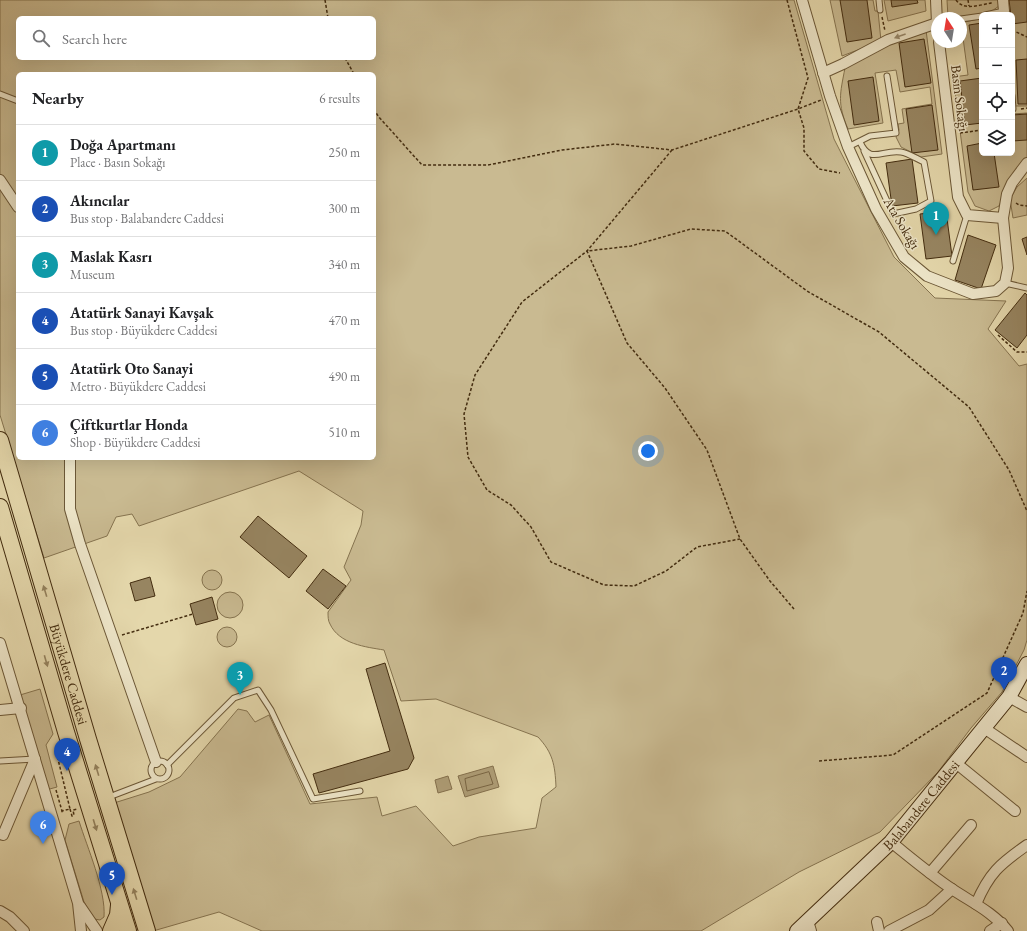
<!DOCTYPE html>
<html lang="en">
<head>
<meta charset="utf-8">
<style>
	:root { --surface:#fff; --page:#f2f2f2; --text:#202124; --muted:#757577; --line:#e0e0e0; --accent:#8f2418 }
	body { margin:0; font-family:"EB Garamond",serif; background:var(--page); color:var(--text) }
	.controls { position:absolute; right:12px; top:12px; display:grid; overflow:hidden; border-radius:6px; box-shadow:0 4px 16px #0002 }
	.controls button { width:36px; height:36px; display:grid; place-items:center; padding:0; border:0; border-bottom:1px solid var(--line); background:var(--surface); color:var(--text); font:20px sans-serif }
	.compass { position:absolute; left:931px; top:12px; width:36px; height:36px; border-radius:50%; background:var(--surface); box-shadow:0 4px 16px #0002; rotate:348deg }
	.you { position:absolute; left:648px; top:451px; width:14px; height:14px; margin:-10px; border:3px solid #fff; border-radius:50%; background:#1a73e8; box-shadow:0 0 0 6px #1a73e833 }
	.badge { display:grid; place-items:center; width:26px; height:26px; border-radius:50%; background:var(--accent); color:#fff; font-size:13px; font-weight:700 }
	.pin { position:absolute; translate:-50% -33px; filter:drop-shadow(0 1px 2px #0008) }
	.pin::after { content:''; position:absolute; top:21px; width:14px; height:12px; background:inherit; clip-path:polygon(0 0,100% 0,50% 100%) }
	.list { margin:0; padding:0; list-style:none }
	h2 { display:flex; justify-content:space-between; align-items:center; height:52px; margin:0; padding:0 16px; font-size:17px }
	h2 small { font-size:13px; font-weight:400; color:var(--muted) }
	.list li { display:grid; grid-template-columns:26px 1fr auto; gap:12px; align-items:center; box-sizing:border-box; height:56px; padding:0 16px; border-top:1px solid var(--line) }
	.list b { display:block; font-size:15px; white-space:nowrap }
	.list p { margin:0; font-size:13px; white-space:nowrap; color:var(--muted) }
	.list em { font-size:13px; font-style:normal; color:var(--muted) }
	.icon { flex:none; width:22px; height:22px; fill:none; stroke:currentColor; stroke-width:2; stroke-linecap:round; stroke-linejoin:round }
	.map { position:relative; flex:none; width:1027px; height:931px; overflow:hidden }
	.search { position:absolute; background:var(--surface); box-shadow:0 4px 16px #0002; left:16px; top:16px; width:360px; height:44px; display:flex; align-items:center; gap:10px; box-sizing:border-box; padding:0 14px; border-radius:6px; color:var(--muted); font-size:15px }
	.panel { position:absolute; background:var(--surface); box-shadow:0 4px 16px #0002; left:16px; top:72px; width:360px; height:388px; border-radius:6px }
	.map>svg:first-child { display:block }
	.green { fill:#c9ba91; stroke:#867450; fill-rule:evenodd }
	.water { fill:#ae9d76; stroke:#84704d }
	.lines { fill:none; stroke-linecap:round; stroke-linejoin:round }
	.shore { stroke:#796543; stroke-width:1 }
	.building { fill:#978561; stroke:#442d10 }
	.service-casing { stroke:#6c5837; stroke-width:7 }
	.minor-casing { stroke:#6c5837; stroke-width:12 }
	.secondary-casing { stroke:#442d10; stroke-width:16 }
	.primary-casing { stroke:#442d10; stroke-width:18 }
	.path { stroke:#442d10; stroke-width:1.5; stroke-dasharray:3 2; stroke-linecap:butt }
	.service { stroke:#ede5c8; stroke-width:5 }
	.minor { stroke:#ede5c8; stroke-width:10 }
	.secondary { stroke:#ede5c8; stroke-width:14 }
	.primary { stroke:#e4d7ab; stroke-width:16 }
	.oneway { fill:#98896c }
	.oneway2 { fill:#94825e }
	.labels { text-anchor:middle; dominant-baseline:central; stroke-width:3; stroke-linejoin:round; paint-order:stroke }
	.street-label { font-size:14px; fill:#442d10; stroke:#ede5c8 }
</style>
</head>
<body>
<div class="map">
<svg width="1027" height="931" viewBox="0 0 1027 931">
	<rect width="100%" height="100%" fill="#e4d7ab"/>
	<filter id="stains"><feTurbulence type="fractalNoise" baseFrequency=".005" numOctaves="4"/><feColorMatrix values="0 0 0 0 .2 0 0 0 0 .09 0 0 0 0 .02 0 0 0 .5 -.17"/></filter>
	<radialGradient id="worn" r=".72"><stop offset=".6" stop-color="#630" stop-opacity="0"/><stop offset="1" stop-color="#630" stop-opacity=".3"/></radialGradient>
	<g class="green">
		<path d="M0 0H794L834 139 894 257 935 298 1006 301 988 329 1019 366 1027 364V640L1024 650 1002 692 971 728 938 772 880 832 799 872 701 931H262L219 912 153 931 114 803 149 792 180 777 238 709 247 711 255 722 269 715 310 804 377 797 382 816 416 806 453 846 479 837 536 828 542 798 556 787C555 765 553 753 538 737L436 699 401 701 384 650C366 647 339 644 330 624 328 621 328 616 328 612L351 580 344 567 361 525 363 511 299 471 139 526 132 514 116 517 107 536 44 558 0 415ZM18 18H374V58H18ZM18 74H374V458H18Z"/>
		<polygon points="830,0 873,0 875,11 878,11 881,41 842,56"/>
		<polygon points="884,0 925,0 926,11 888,21"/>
		<path d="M947 0H1000L999 6C986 17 965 18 948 17Z"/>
		<polygon points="1007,0 1027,0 1027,106 1015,106 1012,15 1008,15"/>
		<polygon points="982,18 982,153 1012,153 1012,112 1012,114 1027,113 1027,159 1008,186 999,206 989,211 975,206 968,192 953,77 968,75 961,23"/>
		<path d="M926 30 942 154 921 157 901 147 896 137 899 130 898 124 904 123 902 109 932 104 930 87 900 92 896 70 875 73 883 123 848 129C837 103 840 94 845 68L887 46Z"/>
		<polygon points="1027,178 1027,215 1013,218 1010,199 1017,187"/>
		<circle cx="212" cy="580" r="10"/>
		<circle cx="230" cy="605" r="13"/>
		<circle cx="227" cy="637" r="10"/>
		<polygon points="40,689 53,734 46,745 57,787 46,790 20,695"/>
		<path d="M79 821C87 847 106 890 104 917L100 920 94 919 84 902 65 840 69 824Z"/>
	</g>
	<g class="water">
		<polygon points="493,766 499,787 465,797 458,776"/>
		<polygon points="448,776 452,789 438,793 435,780"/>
	</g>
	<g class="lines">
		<polygon class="shore" points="489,772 493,784 467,791 465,779"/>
	</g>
	<g class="building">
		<polygon points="840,0 867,0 872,38 847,42"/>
		<polygon points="891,0 917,0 918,3 892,7"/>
		<polygon points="1009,0 1027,0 1027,22 1012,24"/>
		<polygon points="982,23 982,68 976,69 969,25"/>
		<polygon points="924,39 931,83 905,87 899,43"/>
		<polygon points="1027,59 1027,104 1018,104 1016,60"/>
		<polygon points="873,77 879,121 854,125 848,81"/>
		<polygon points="982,78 982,123 965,125 960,81"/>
		<polygon points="932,105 938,150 912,153 906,109"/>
		<polygon points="1027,114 1027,140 1012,141 1012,115"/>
		<polygon points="982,143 982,153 994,153 999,187 973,190 967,146"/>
		<polygon points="912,159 918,203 892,206 886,163"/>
		<polygon points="946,211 952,256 926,259 920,214"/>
		<polygon points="968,235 996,245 981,289 955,280"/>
		<polygon points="1027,237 1027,255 1022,239"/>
		<polygon points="1025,293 1027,295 1027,335 1017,348 995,330"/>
		<polygon points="258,516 307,556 289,578 240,537"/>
		<polygon points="323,569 346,586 328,609 306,591"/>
		<polygon points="150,577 155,596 135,601 130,583"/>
		<polygon points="212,597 218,619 196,625 190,604"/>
		<polygon points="385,663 414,758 408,769 319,793 313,774 390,751 366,669"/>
	</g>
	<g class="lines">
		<defs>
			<g id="service">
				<polyline points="879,0 880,10"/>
				<polyline points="985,15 1004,11 1004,13"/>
				<polyline points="961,19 982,16"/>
				<polyline points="0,94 18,101"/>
				<polyline points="1012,96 1013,109"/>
				<path d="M860 142C870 165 882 149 901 152 908 153 917 159 924 162L931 201 916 209 893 214 864 151"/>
				<polyline points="848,147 870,136 896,133 887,76"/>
				<polyline points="953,261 967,215"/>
				<polyline points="1005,283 1027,288"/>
				<polyline points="0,761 35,759"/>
				<circle cx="160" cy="770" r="9"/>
				<polyline points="167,765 234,698 258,690 271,710 313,799 360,791"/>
				<polyline points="109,797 156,779"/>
			</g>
			<g id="minor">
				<polyline points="802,0 830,96 848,147 876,209 904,257 927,276 973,294 996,291 1005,283 1008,268 1003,218 1007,194 1012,183 1027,163"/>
				<polyline points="936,0 937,23"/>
				<polyline points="1003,0 1004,11"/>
				<polyline points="939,42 958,197 967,215 1003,218"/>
				<polyline points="823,73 843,64 888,40 937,23"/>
				<polyline points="0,180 18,207"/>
				<polyline points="70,458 70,509 80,544 156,762"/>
				<polyline points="0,643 78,903 81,931"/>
				<polyline points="1009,697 1027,707"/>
				<polyline points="0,710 21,708"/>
				<polyline points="984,728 1027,757"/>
				<polyline points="956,763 1015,811"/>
				<polyline points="3,835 35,759"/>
				<path d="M891 842C911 858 931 875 952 889 971 902 993 912 1008 931"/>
				<polyline points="930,873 971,825"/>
				<path d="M976 904C989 873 1000 864 1027 845"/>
				<polyline points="80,906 97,931"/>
				<polyline points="0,911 10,917 24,931"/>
				<polyline points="808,921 811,931"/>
				<polyline points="877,922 879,931"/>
				<polyline points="889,931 929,910 952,889"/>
				<polyline points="990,931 1002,923"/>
			</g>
			<g id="secondary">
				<path id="s1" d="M797 931 891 842 1009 697 1027 664"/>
			</g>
			<g id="primary">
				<path id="s2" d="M0 440 88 739 147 931"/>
				<polyline points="0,507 66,732 128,931"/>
				<polyline points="111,931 118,915 119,905"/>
			</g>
		</defs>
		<use href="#service" class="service-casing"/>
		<use href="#minor" class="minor-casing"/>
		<use href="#secondary" class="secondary-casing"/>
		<use href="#primary" class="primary-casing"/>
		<g class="path">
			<polyline points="325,0 328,18"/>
			<polyline points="787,0 808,78 798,109 804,128 804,151 819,169 840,173"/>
			<path d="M956 0C964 11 979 5 991 3L993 4"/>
			<polyline points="968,0 969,6"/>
			<polyline points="882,17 885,31"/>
			<polyline points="1012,30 1027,37"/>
			<polyline points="345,58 354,74"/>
			<polyline points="374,109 378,116 422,165 488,165 562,150 615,144 672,150 798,109 821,100"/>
			<polyline points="1021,109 1027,108"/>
			<polyline points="960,133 982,130"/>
			<polyline points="672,150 587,251 522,302 475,375 464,414 468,457 487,490 511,505 531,527 551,562 604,585 634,586 666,571 697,547 740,539"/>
			<polyline points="1016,203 1019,205 1027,206"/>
			<polyline points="998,335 1017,352 1027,352"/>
			<polyline points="794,609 770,581 740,539 707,450 665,388 627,343 587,251 631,246 691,229 725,231 807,291 879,332 969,407 1009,470 1027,511"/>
			<polyline points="122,635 193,614"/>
			<polyline points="57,747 57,755 70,809 62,811 62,813"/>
			<polyline points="819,761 893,755 987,693 1023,613 1027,591"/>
			<polyline points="56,790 62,811"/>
			<polyline points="70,809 72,816 74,815 73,810 77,809"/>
		</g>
		<use href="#service" class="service"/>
		<use href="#minor" class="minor"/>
		<use href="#secondary" class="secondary"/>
		<use href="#primary" class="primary"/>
	</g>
	<defs><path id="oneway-solid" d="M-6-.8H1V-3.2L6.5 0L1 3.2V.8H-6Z"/></defs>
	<use class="oneway" href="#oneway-solid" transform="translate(900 36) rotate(160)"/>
	<g class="oneway2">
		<use href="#oneway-solid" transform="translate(45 591) rotate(-107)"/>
		<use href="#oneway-solid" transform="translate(46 661) rotate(74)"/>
		<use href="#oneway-solid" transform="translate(97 770) rotate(-107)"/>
		<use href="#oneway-solid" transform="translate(95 825) rotate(73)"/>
		<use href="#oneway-solid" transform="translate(135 894) rotate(-107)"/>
	</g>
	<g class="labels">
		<g class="street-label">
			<text transform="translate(960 98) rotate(83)">Basın Sokağı</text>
			<text transform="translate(902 223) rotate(59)">Ata Sokağı</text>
			<text stroke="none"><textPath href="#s2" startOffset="244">Büyükdere Caddesi</textPath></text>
			<text stroke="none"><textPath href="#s1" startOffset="177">Balabandere Caddesi</textPath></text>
		</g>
	</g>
	<rect width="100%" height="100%" filter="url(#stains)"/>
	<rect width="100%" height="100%" fill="url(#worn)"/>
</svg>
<div class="controls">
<button>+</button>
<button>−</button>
<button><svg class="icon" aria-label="locate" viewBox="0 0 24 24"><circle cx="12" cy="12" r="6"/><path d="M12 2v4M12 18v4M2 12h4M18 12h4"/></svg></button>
<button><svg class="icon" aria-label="layers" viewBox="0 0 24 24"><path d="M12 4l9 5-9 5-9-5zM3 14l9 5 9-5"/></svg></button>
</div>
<svg class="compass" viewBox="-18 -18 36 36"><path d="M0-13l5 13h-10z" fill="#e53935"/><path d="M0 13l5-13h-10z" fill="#757577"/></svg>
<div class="you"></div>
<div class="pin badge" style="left:936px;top:235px;background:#0f9aa8">1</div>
<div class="pin badge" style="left:1004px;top:690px;background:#1a4fb4">2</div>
<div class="pin badge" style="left:240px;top:695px;background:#0f9aa8">3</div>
<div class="pin badge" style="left:67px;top:771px;background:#1a4fb4">4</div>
<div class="pin badge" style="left:112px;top:895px;background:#1a4fb4">5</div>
<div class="pin badge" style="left:43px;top:844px;background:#3f7fe0">6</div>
<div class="search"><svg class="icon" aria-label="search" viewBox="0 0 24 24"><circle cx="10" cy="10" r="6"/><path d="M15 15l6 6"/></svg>Search here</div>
<section class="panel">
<h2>Nearby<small>6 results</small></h2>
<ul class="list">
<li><span class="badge" style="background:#0f9aa8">1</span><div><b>Doğa Apartmanı</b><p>Place · Basın Sokağı</p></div><em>250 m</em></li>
<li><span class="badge" style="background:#1a4fb4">2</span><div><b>Akıncılar</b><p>Bus stop · Balabandere Caddesi</p></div><em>300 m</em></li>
<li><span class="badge" style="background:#0f9aa8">3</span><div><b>Maslak Kasrı</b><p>Museum</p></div><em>340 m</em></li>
<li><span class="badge" style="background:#1a4fb4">4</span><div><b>Atatürk Sanayi Kavşak</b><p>Bus stop · Büyükdere Caddesi</p></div><em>470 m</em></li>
<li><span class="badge" style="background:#1a4fb4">5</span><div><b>Atatürk Oto Sanayi</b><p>Metro · Büyükdere Caddesi</p></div><em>490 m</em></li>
<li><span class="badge" style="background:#3f7fe0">6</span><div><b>Çiftkurtlar Honda</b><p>Shop · Büyükdere Caddesi</p></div><em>510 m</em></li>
</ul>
</section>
</div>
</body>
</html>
